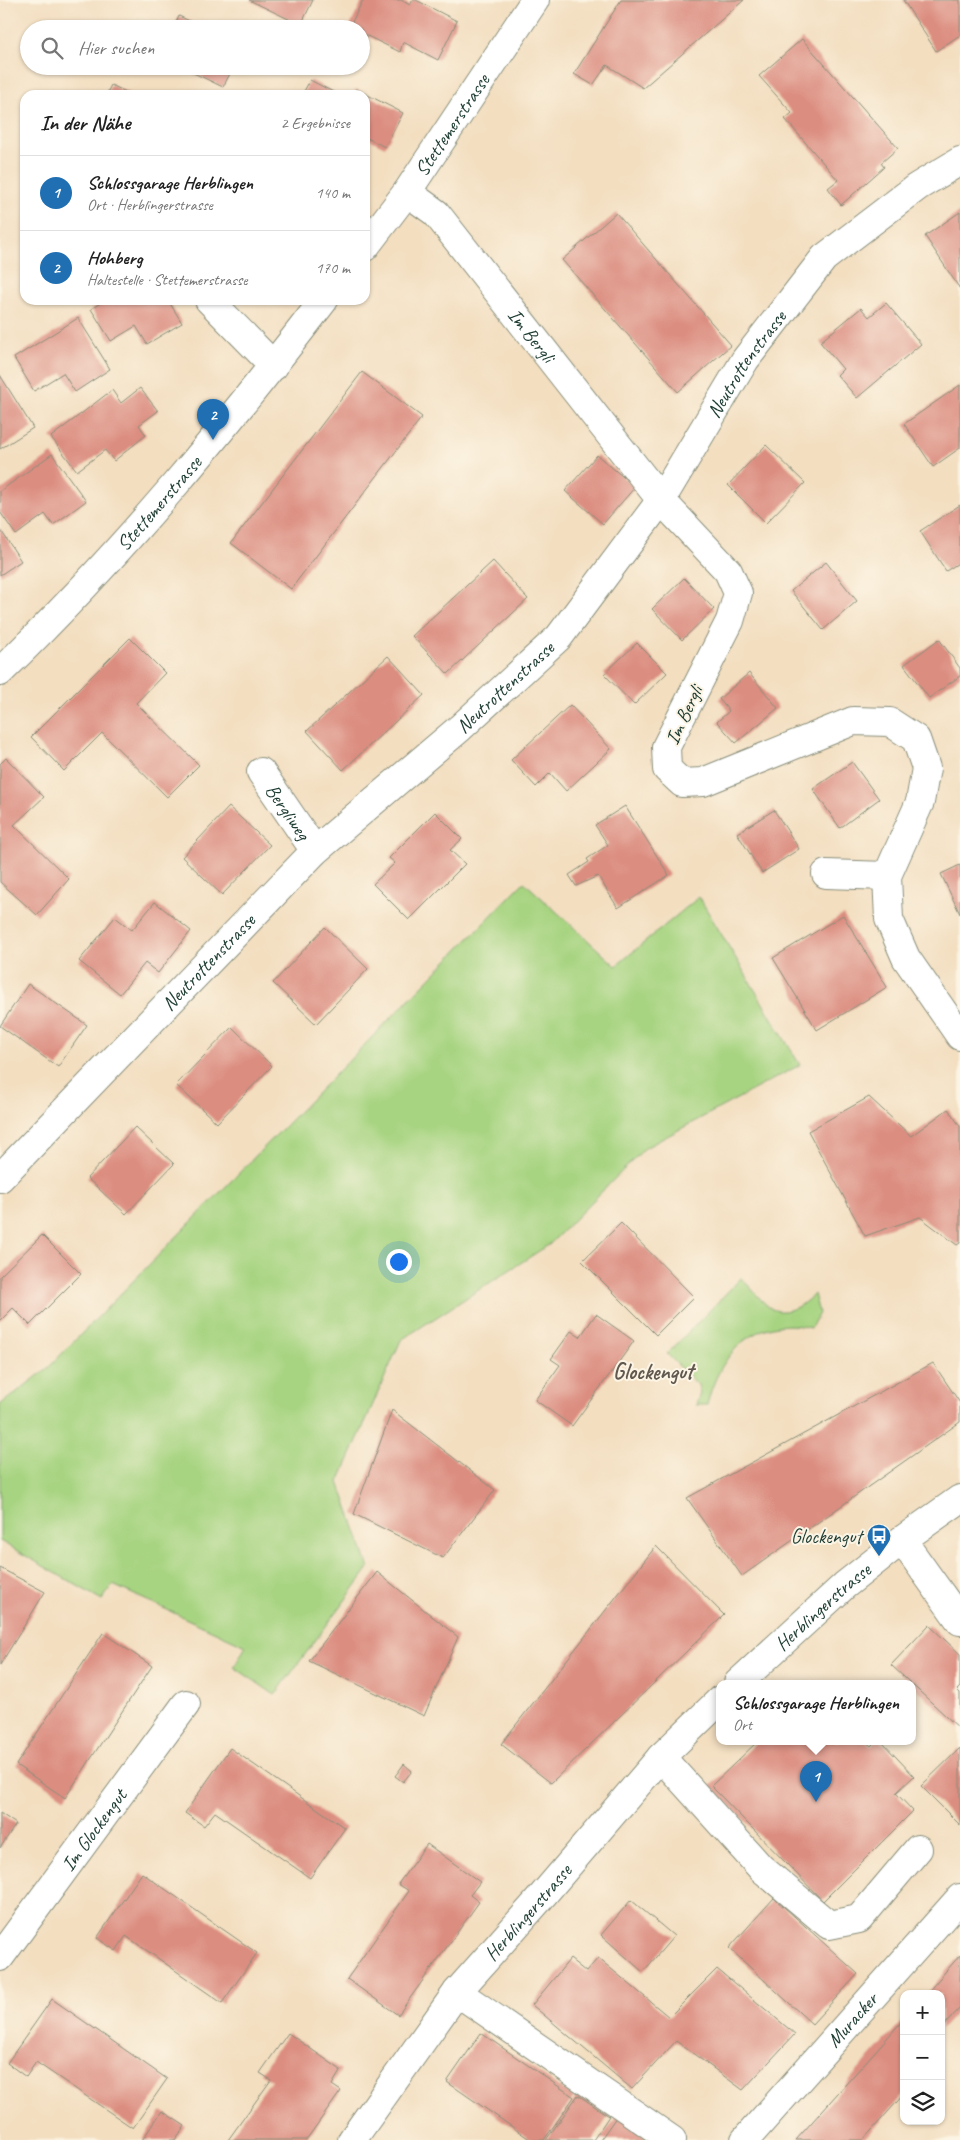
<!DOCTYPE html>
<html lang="de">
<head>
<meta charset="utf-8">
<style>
	:root { --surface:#fff; --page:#f2f2f2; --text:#222; --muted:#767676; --line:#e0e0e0; --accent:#1f6fb2 }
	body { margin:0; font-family:Caveat,sans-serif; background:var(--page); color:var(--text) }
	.controls { position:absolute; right:15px; bottom:15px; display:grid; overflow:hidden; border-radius:10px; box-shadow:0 1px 4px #0004 }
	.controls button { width:45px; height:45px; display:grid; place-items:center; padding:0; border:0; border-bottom:1px solid var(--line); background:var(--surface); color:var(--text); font:25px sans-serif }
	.you { position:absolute; left:398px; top:1261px; width:18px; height:18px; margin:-12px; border:4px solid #fff; border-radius:50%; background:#1a73e8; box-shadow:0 0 0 8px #1a73e833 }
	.badge { display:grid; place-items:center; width:32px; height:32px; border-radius:50%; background:var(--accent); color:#fff; font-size:16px; font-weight:700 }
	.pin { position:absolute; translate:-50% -41px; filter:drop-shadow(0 1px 2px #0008) }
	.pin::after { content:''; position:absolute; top:26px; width:18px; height:15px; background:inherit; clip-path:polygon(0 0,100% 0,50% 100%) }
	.popup { position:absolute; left:716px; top:1680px; width:200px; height:65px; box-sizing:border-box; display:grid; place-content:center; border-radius:10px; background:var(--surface); filter:drop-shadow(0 1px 4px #0005); font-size:16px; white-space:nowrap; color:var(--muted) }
	.popup b { font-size:19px; color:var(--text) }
	.popup::after { content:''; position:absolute; left:50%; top:100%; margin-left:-10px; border:10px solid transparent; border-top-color:var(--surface) }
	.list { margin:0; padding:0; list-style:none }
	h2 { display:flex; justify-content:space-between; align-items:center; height:65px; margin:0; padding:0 20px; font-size:21px }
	h2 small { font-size:16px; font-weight:400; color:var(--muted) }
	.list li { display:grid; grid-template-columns:32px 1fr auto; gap:15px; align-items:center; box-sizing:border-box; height:75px; padding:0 20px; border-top:1px solid var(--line) }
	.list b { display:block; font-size:19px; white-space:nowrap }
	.list p { margin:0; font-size:16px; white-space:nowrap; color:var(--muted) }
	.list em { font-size:16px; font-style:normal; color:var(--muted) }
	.icon { flex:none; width:28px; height:28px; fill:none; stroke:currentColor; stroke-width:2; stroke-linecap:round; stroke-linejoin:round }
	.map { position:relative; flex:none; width:960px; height:2140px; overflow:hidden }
	.search { position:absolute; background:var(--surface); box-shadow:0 1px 4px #0004; left:20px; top:20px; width:350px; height:55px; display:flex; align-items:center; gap:12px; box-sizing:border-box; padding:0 18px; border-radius:28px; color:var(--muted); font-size:19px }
	.panel { position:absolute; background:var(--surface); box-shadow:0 1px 4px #0004; left:20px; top:90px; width:350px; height:215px; border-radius:15px }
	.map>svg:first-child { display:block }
	.green { fill:#a7d481; stroke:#63885a }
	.building { fill:#db8d80 }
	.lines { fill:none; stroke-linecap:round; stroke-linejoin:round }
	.minor-casing { stroke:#898e7a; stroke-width:30 }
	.major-casing { stroke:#898e7a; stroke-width:30 }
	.minor { stroke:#fff; stroke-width:28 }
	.major { stroke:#fff; stroke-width:28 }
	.labels { text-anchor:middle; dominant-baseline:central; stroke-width:4; stroke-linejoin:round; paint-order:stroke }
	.street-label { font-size:20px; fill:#1f3d34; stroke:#fcf5e5 }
	.poi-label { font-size:20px; fill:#1f3d34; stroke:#fcf5e5; text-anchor:end }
	.quarter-label { font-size:22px; font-weight:bold; fill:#61594f; stroke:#fcf5e5 }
</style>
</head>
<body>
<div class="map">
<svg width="960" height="2140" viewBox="0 0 960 2140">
	<rect width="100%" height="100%" fill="#fcf5e5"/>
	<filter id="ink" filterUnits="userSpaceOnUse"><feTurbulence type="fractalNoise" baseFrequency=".02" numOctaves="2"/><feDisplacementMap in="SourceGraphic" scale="10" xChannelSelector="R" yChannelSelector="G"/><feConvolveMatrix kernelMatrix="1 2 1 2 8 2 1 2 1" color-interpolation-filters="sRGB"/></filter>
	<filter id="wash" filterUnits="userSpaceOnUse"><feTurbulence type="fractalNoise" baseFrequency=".0096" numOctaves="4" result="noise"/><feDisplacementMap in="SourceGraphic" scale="20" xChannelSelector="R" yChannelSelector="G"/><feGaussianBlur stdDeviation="1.12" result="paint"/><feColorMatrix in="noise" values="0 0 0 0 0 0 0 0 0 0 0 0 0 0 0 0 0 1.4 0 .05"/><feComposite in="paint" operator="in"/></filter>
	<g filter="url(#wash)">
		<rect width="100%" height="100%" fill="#f3dec0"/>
		<g class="green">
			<polygon points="524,882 616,966 699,897 800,1065 645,1148 550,1244 401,1340 339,1482 369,1568 275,1695 234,1667 246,1646 113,1585 102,1600 0,1541 0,1405 48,1368"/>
			<path d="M741 1278C750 1286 763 1304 772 1309 787 1316 805 1304 814 1294L819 1313 811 1328C755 1314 719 1354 707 1405H696L700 1393 698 1385 667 1354Z"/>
		</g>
		<g id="blocks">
			<g class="building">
				<polygon points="249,0 313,0 301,25"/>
				<polygon points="363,0 401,0 410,5 413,0 416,0 457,21 438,60 403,42 400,52 361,33 361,29 349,28"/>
				<polygon points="621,0 744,0 643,88 607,65 593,85 574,74"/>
				<polygon points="903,0 960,0 960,35 936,51"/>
				<polygon points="179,16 206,29 173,29"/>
				<polygon points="802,39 898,148 881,163 884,167 841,205 828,188 838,180 785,119 792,113 759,76"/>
				<polygon points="179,66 234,66 223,87"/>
				<polygon points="310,80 339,95 302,95"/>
				<polygon points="111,85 133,95 106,95"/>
				<polygon points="356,89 403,113 385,147 367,138 365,143 365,95 353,95"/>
				<polygon points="960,212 960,289 925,236"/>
				<polygon points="616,213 731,345 678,392 562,260"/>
				<polygon points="105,300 168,300 182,323 147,344 136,326 111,341 91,309"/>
				<polygon points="886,303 921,344 857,398 837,375 843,369 820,342 861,308 869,317"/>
				<polygon points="78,318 110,369 75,392 63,373 34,391 14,358"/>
				<polygon points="362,372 422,417 291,589 231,543"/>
				<polygon points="0,375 33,428 0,449"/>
				<polygon points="960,385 960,448 933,467 904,424"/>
				<polygon points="140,388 158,411 139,425 146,435 114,461 105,450 77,471 51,437 112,390 121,403"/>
				<polygon points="766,445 805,483 766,523 728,485"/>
				<polygon points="52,454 86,501 53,525 45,514 16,535 0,512 0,491"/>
				<polygon points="597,455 635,487 603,524 565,491"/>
				<polygon points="960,505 960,562 946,571 920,531"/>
				<polygon points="0,529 21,561 0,575"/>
				<polygon points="493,561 528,599 448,674 412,636"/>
				<polygon points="826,562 857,601 823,630 791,591"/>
				<polygon points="684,578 714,609 682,640 652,609"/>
				<polygon points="130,638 165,673 136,703 199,765 167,797 102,733 64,771 31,737"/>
				<polygon points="939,639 960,668 960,676 929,698 904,665"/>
				<polygon points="637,643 667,673 634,705 604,674"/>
				<polygon points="388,656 424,695 343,770 307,731"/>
				<polygon points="749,673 778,708 736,743 717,722 729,711 719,699"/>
				<polygon points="570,705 611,749 566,791 550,773 536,787 511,760"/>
				<polygon points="6,758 44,797 14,825 69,879 37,915 0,882 0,764"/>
				<polygon points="852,762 879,799 840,828 813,789"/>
				<polygon points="625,806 669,875 618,908 598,876 576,886 569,875 589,862 587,859 608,845 595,825"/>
				<polygon points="229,807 270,845 222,895 182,857"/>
				<polygon points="774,810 799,849 762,873 737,833"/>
				<polygon points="435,812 462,839 450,850 465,864 409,920 373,884 395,863 389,858"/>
				<polygon points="960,865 960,914 941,874"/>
				<polygon points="155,902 191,931 158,973 145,963 120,994 79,961 115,917 132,930"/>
				<polygon points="843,915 887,987 817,1030 773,958"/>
				<polygon points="325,927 368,969 316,1024 273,983"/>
				<polygon points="28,984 87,1025 58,1067 0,1026"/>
				<polygon points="232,1027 272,1066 217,1123 176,1085"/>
				<polygon points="869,1097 911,1136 948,1109 960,1126 960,1243 957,1245 920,1217 865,1236 808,1131"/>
				<polygon points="135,1127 174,1164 126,1214 87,1178"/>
				<polygon points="621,1223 694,1297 656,1335 582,1261"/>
				<polygon points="42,1235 81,1274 30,1325 13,1308 0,1321 0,1276"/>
				<polygon points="596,1314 634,1341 572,1426 535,1400 560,1365 551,1359 571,1331 580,1337"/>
				<polygon points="933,1363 960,1403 960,1422 742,1576 687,1498"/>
				<polygon points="392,1410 495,1490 443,1558 354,1514"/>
				<polygon points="656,1546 724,1615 551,1783 501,1744"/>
				<polygon points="0,1568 45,1592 0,1665"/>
				<polygon points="377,1572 458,1637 424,1716 309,1661"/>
				<polygon points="929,1625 960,1654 960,1687 957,1690 960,1693 960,1729 891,1665"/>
				<polygon points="103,1633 152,1666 65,1798 16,1765"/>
				<polygon points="758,1741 865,1741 871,1746 876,1741 881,1741 914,1776 896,1793 913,1811 823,1901 711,1786"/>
				<polygon points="230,1748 345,1828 310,1878 215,1812 204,1826 185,1813"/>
				<polygon points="960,1748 960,1825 921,1786"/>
				<polygon points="404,1764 412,1771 403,1782 395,1776"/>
				<polygon points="0,1813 16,1824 0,1848"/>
				<polygon points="427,1844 480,1882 470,1895 479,1902 398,2015 347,1979 409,1891 398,1884"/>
				<polygon points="142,1873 257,1953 222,2003 126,1936 116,1951 97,1938"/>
				<polygon points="774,1898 858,1974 812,2024 729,1948"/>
				<polygon points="631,1900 674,1936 643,1972 601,1935"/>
				<polygon points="960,1955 960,2008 941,2029 941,1994 926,1994"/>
				<polygon points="598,1958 669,2017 717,1969 795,2034 743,2090 676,2041 632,2089 532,2005 570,1959 586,1972"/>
				<polygon points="52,1999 167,2079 133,2128 36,2062 26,2077 7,2063"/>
				<polygon points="904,2019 904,2094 863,2140 796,2140"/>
				<polygon points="288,2033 341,2070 332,2085 341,2091 306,2140 228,2140 271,2080 260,2073"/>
				<polygon points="481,2033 574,2097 544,2140 531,2140 447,2082"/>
				<polygon points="578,2095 609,2116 593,2140 546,2140"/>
				<polygon points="162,2111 185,2126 175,2140 142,2140"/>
				<polygon points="619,2113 650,2140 600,2140"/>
			</g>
		</g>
	</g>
	<g filter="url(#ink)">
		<use href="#blocks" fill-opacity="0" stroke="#898e7a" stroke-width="1"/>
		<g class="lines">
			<defs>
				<g id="minor">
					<path id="s1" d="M407 192 436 213 661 500 728 571 738 593 730 621 666 747 667 769 682 783 703 782 853 721 890 722 916 739 926 768 920 802 887 876 889 919 906 958 960 1036"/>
					<path id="s2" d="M365 247 407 192 535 0"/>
					<polyline points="209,300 274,366"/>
					<path id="s3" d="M0 672C118 558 224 430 324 300"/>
					<path id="s4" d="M261 772 315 851"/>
					<polyline points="826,874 887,876"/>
					<path id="s5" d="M0 1178 315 851 460 728 559 637 661 500 745 360 824 258 917 187 960 161"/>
					<polyline points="902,1540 960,1621"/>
					<polyline points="661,1757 761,1868 829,1925 859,1919 918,1849"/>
					<path id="s6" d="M0 1957 186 1704"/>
					<polyline points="457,1992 672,2140"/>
					<path id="s7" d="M745 2140 960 1898"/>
				</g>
				<g id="major">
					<path id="s8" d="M738 1683 845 1585 902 1540 960 1499"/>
					<path id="s9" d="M352 2140 457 1992 537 1902 661 1757 720 1700"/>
				</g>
			</defs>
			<use href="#minor" class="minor-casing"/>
			<use href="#major" class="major-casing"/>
			<use href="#minor" class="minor"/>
			<use href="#major" class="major"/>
		</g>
	</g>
	<defs>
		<symbol id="bus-pin" viewBox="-11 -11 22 30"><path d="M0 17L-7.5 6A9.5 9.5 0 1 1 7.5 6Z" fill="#1f6fb2" stroke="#fcf5e5"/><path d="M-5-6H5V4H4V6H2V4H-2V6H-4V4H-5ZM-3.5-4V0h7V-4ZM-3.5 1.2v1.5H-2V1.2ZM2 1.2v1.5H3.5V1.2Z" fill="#fff"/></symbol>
	</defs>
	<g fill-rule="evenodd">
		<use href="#bus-pin" x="865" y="1522" width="28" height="38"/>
	</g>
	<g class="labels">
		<g class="street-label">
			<text stroke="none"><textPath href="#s2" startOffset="150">Stettemerstrasse</textPath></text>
			<text stroke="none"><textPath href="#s1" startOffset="191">Im Bergli</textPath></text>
			<text stroke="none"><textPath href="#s5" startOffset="1110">Neutrottenstrasse</textPath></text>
			<text stroke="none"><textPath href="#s3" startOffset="232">Stettemerstrasse</textPath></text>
			<text stroke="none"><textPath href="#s5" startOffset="705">Neutrottenstrasse</textPath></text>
			<text transform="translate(684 715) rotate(-65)">Im Bergli</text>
			<text stroke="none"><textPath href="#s4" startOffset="48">Bergliweg</textPath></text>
			<text stroke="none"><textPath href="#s5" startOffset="300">Neutrottenstrasse</textPath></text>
			<text stroke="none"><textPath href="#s8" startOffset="114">Herblingerstrasse</textPath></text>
			<text stroke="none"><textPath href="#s6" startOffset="158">Im Glockengut</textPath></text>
			<text stroke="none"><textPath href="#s9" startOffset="288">Herblingerstrasse</textPath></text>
			<text stroke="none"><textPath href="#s7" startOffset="161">Muracker</textPath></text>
		</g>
		<g class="poi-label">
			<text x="862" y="1536">Glockengut</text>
		</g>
		<g class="quarter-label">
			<text x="653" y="1372">Glockengut</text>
		</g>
	</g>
</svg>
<div class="controls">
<button>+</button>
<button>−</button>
<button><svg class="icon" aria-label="layers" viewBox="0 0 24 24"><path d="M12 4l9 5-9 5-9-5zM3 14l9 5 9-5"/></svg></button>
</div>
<div class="you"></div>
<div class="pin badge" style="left:816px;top:1802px">1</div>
<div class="popup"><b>Schlossgarage Herblingen</b>Ort</div>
<div class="pin badge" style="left:213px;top:440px">2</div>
<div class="search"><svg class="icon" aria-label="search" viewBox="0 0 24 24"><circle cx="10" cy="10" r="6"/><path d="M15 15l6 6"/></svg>Hier suchen</div>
<section class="panel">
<h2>In der Nähe<small>2 Ergebnisse</small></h2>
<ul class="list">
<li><span class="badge">1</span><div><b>Schlossgarage Herblingen</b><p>Ort · Herblingerstrasse</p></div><em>140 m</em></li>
<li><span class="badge">2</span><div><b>Hohberg</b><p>Haltestelle · Stettemerstrasse</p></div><em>170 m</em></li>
</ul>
</section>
</div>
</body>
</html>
